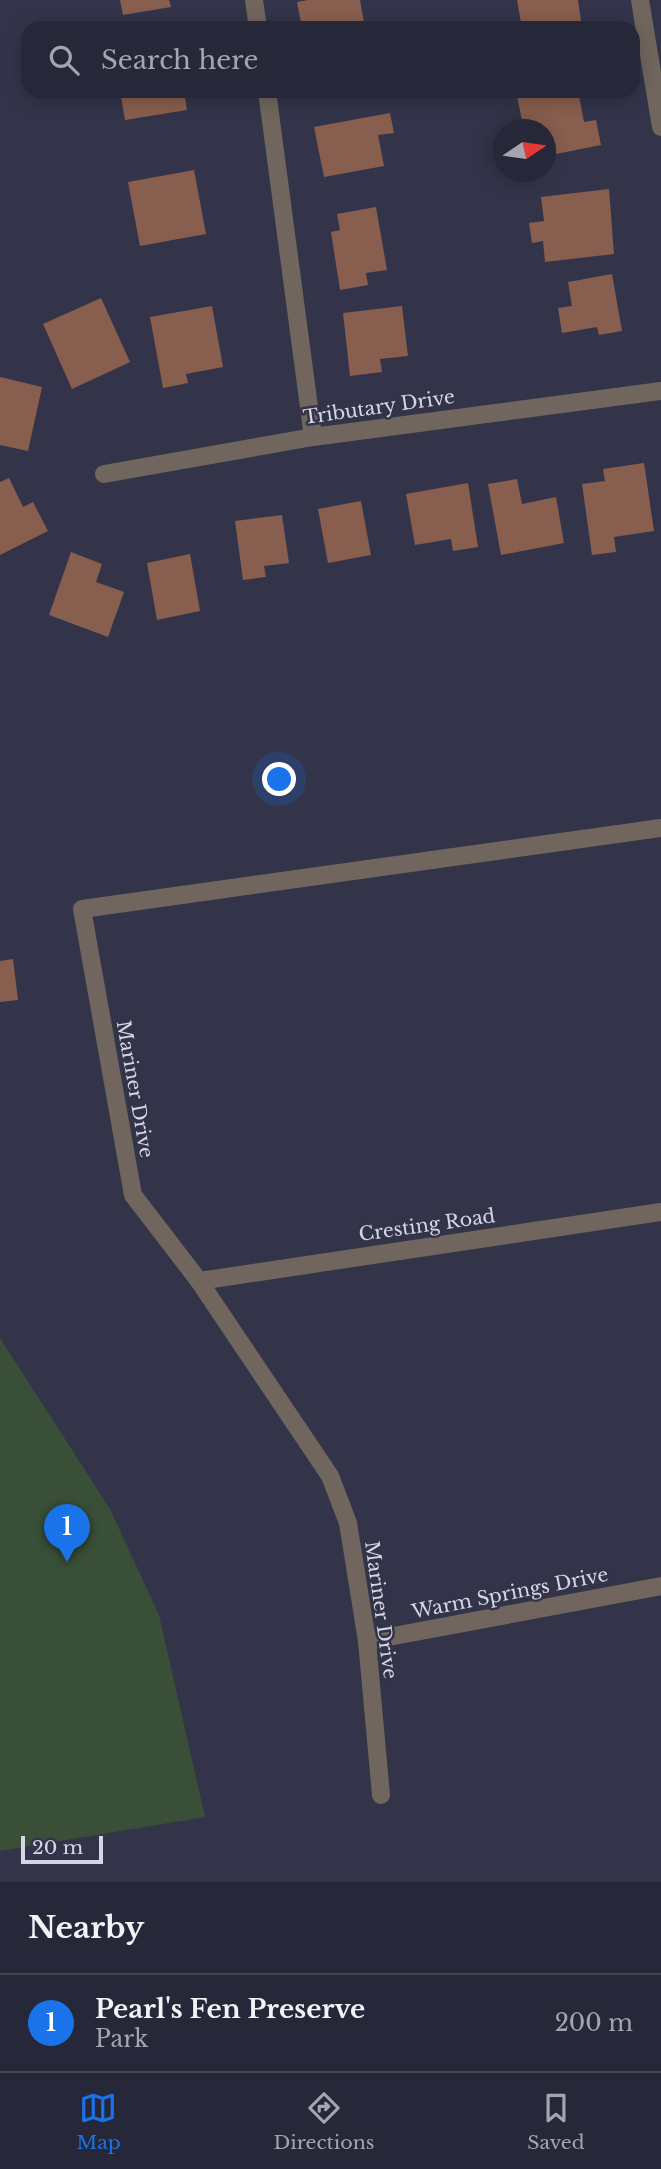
<!DOCTYPE html>
<html lang="en">
<head>
<meta charset="utf-8">
<style>
	:root { --surface:#262738; --page:#323343; --text:#f1f3f6; --muted:#a4a5ae; --line:#424453; --accent:#1a73e8 }
	body { margin:0; font-family:"Libre Baskerville",serif; background:var(--page); color:var(--text) }
	.compass { position:absolute; left:493px; top:119px; width:63px; height:63px; border-radius:50%; background:var(--surface); box-shadow:0 4px 18px #0003; rotate:77deg }
	.scale { position:absolute; left:21px; bottom:18px; width:82px; box-sizing:border-box; padding-left:7px; border:4px solid #d5d6e4; border-top:0; font-size:19px; line-height:24px; white-space:nowrap; color:#d5d6e4; -webkit-text-stroke:5px #33344a; paint-order:stroke }
	.you { position:absolute; left:280px; top:780px; width:24px; height:24px; margin:-18px; border:5px solid #fff; border-radius:50%; background:#1a73e8; box-shadow:0 0 0 10px #1a73e833 }
	.badge { display:grid; place-items:center; width:46px; height:46px; border-radius:50%; background:var(--accent); color:#fff; font-size:23px; font-weight:700 }
	.pin { position:absolute; translate:-50% -58px; filter:drop-shadow(0 2px 4px #0008) }
	.pin::after { content:''; position:absolute; top:37px; width:24px; height:21px; background:inherit; clip-path:polygon(0 0,100% 0,50% 100%) }
	.list { margin:0; padding:0; list-style:none }
	h2 { display:flex; justify-content:space-between; align-items:center; height:91px; margin:0; padding:0 28px; font-size:30px }
	h2 small { font-size:23px; font-weight:400; color:var(--muted) }
	.list li { display:grid; grid-template-columns:46px 1fr auto; gap:21px; align-items:center; box-sizing:border-box; height:98px; padding:0 28px; border-top:2px solid var(--line) }
	.list b { display:block; font-size:26px; white-space:nowrap }
	.list p { margin:0; font-size:23px; white-space:nowrap; color:var(--muted) }
	.list em { font-size:23px; font-style:normal; color:var(--muted) }
	.icon { flex:none; width:38px; height:38px; fill:none; stroke:currentColor; stroke-width:2; stroke-linecap:round; stroke-linejoin:round }
	.map { position:relative; flex:none; width:661px; height:1882px; overflow:hidden }
	.search { position:absolute; background:var(--surface); box-shadow:0 4px 18px #0003; left:21px; right:21px; top:21px; height:77px; display:flex; align-items:center; gap:18px; box-sizing:border-box; padding:0 24px; border-radius:21px; color:var(--muted); font-size:26px }
	.sheet { height:189px; background:var(--surface) }
	nav { display:flex; justify-content:space-around; align-items:center; box-sizing:border-box; height:98px; border-top:2px solid var(--line); background:var(--surface); font-size:19px; color:var(--muted) }
	nav a { display:grid; justify-items:center; gap:4px }
	nav .on { color:var(--accent) }
	.map>svg:first-child { display:block }
	.green { fill:#394f37 }
	.building { fill:#885e4e }
	.lines { fill:none; stroke-linecap:round; stroke-linejoin:round }
	.minor { stroke:#70665e; stroke-width:18 }
	.labels { text-anchor:middle; dominant-baseline:central; stroke-width:5; stroke-linejoin:round; paint-order:stroke }
	.street-label { font-size:19px; fill:#d5d6e4; stroke:#33344a }
</style>
</head>
<body>
<div class="map">
<svg width="661" height="1882" viewBox="0 0 661 1882">
	<rect width="100%" height="100%" fill="#33344a"/>
	<polygon class="green" points="0,1338 110,1509 159,1615 205,1817 0,1851"/>
	<g class="building">
		<polygon points="120,0 169,0 171,7 123,15"/>
		<polygon points="308,0 360,0 365,28 302,28 297,2"/>
		<polygon points="517,0 578,0 582,28 522,28"/>
		<polygon points="120,91 184,91 187,110 125,120"/>
		<polygon points="542,91 578,91 584,122 596,120 601,145 546,156 546,130 524,130 517,96"/>
		<polygon points="390,113 394,133 378,135 384,166 324,177 314,127"/>
		<polygon points="194,170 206,234 140,246 128,182"/>
		<polygon points="609,189 614,254 545,262 543,241 532,243 529,223 544,221 541,197"/>
		<polygon points="376,207 387,270 366,273 368,285 340,290 331,232 340,230 337,214"/>
		<polygon points="612,274 622,331 599,335 597,327 562,333 558,308 572,306 568,282"/>
		<polygon points="101,298 130,362 72,389 43,324"/>
		<polygon points="212,306 223,367 186,374 188,383 163,388 150,317"/>
		<polygon points="402,306 408,356 380,359 382,372 350,376 343,313"/>
		<polygon points="0,377 42,387 28,451 0,445"/>
		<polygon points="644,463 654,531 614,537 616,552 592,555 582,484 605,481 603,469"/>
		<polygon points="9,478 23,507 33,502 48,531 0,555 0,482"/>
		<polygon points="517,479 522,504 556,497 564,543 501,555 488,484"/>
		<polygon points="468,483 478,547 453,551 451,539 415,545 406,494"/>
		<polygon points="361,501 371,555 328,563 318,509"/>
		<polygon points="282,515 289,563 264,566 266,577 243,580 235,521"/>
		<polygon points="71,552 102,564 96,582 124,592 108,637 49,615"/>
		<polygon points="190,554 200,611 157,620 147,563"/>
		<polygon points="13,959 18,1000 0,1002 0,961"/>
	</g>
	<g class="lines">
		<g class="minor">
			<polyline points="254,0 258,28"/>
			<polyline points="640,0 661,127"/>
			<polyline points="267,91 313,437"/>
			<polyline points="104,474 313,437 661,391"/>
			<polyline points="199,1281 661,1212"/>
			<polyline points="367,1641 661,1586"/>
			<polyline points="381,1795 367,1641 348,1523 330,1476 199,1281 133,1195 82,909 661,828"/>
		</g>
	</g>
	<g class="labels">
		<g class="street-label">
			<text transform="translate(379 407) rotate(-8)">Tributary Drive</text>
			<text transform="translate(135 1089) rotate(80)">Mariner Drive</text>
			<text transform="translate(427 1225) rotate(-8)">Cresting Road</text>
			<text transform="translate(510 1593) rotate(-11)">Warm Springs Drive</text>
			<text transform="translate(381 1610) rotate(82)">Mariner Drive</text>
		</g>
	</g>
</svg>
<svg class="compass" viewBox="-18 -18 36 36"><path d="M0-13l5 13h-10z" fill="#e53935"/><path d="M0 13l5-13h-10z" fill="#a4a5ae"/></svg>
<div class="scale">20 m</div>
<div class="you"></div>
<div class="pin badge" style="left:67px;top:1562px">1</div>
<div class="search"><svg class="icon" aria-label="search" viewBox="0 0 24 24"><circle cx="10" cy="10" r="6"/><path d="M15 15l6 6"/></svg>Search here</div>
</div>
<section class="sheet">
<h2>Nearby<small></small></h2>
<ul class="list">
<li><span class="badge">1</span><div><b>Pearl's Fen Preserve</b><p>Park</p></div><em>200 m</em></li>
</ul>
</section>
<nav>
<a class="on"><svg class="icon" aria-label="map" viewBox="0 0 24 24"><path d="M3 6l6-2 6 2 6-2v14l-6 2-6-2-6 2zM9 4v14M15 6v14"/></svg>Map</a>
<a><svg class="icon" aria-label="directions" viewBox="0 0 24 24"><path d="M12 3l9 9-9 9-9-9zM9 14v-3h6M13 9l2 2-2 2"/></svg>Directions</a>
<a><svg class="icon" aria-label="saved" viewBox="0 0 24 24"><path d="M7 4h10v16l-5-4-5 4z"/></svg>Saved</a>
</nav>
</body>
</html>
